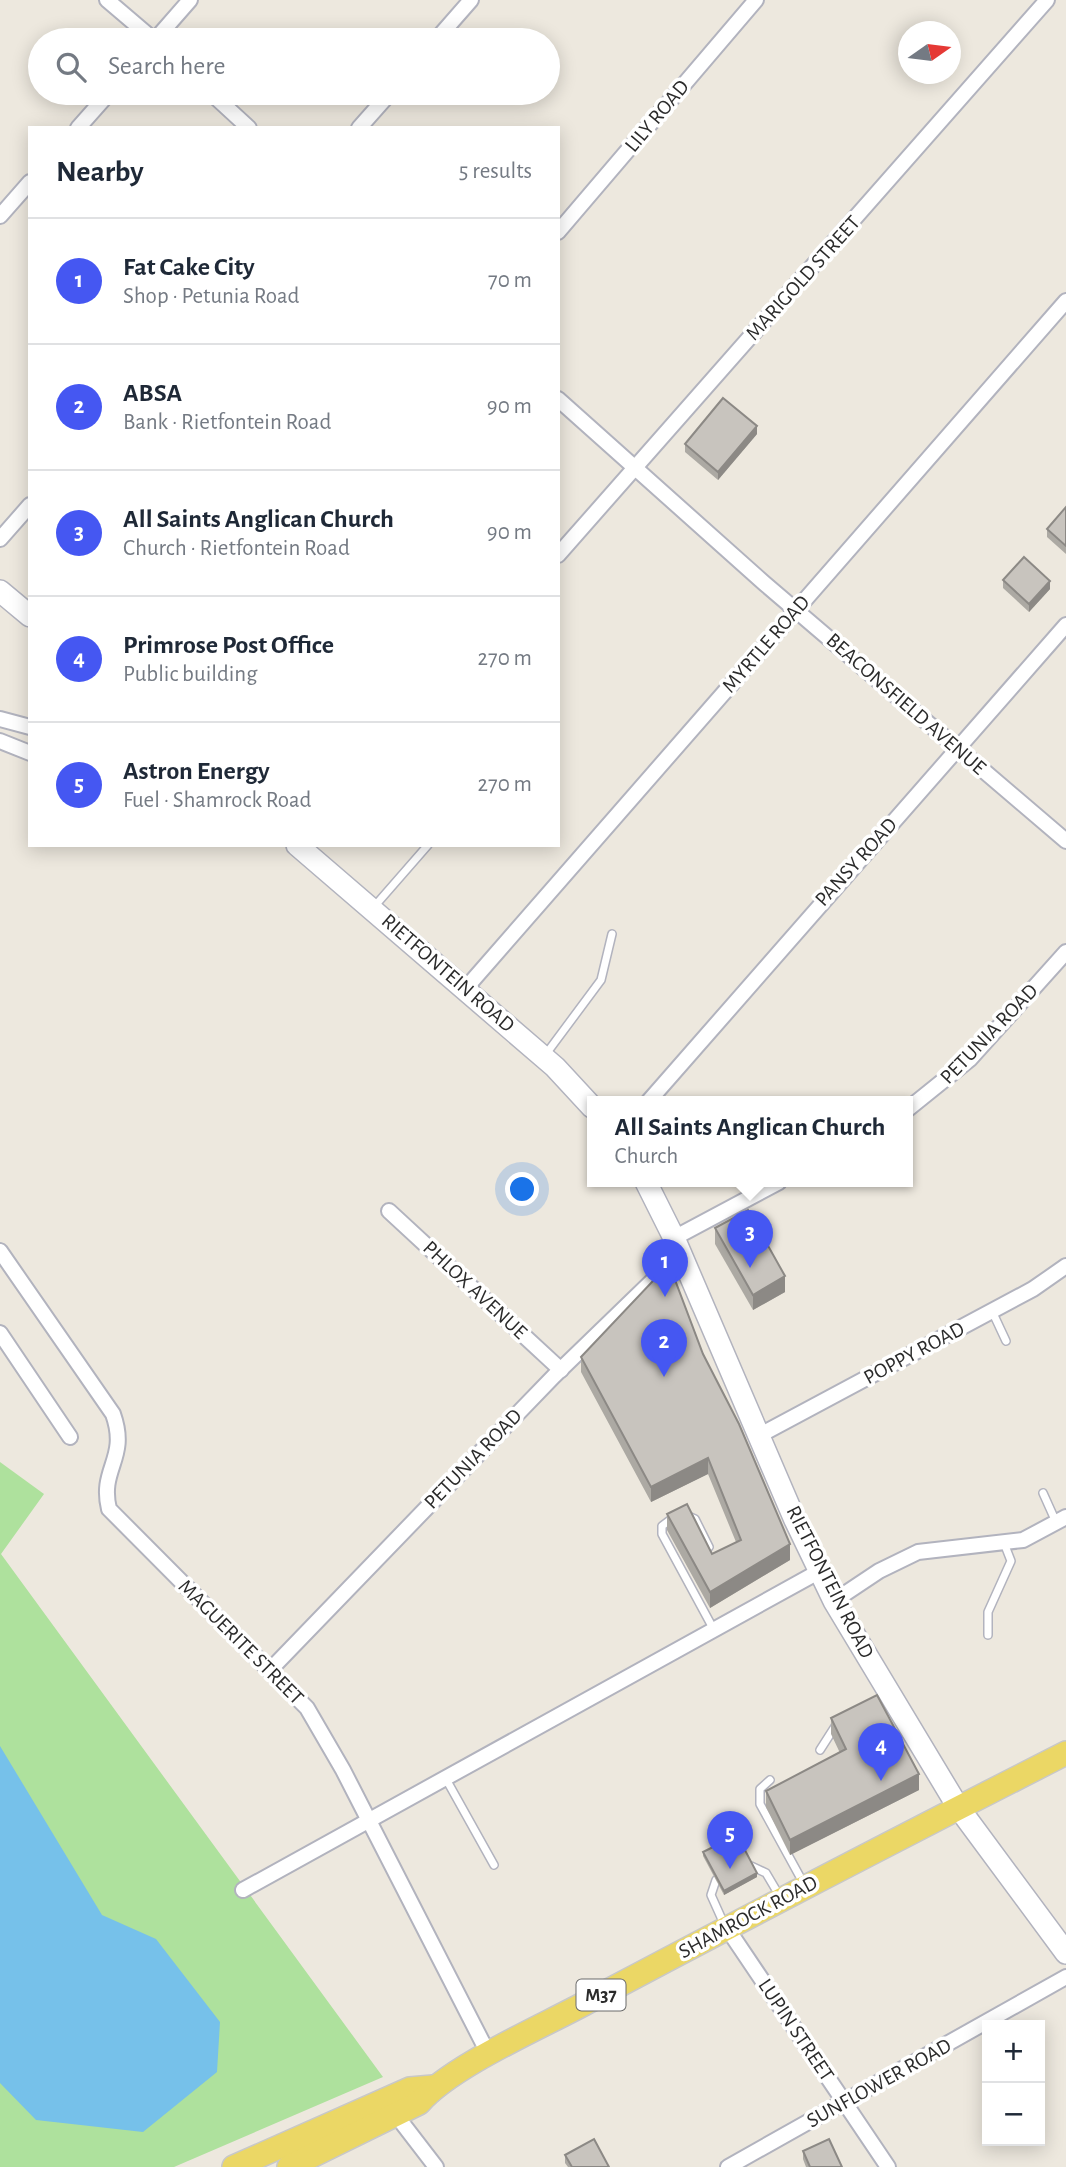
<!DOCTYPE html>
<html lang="en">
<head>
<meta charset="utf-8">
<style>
	:root { --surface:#fff; --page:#f2f2f3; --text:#1f2937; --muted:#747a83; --line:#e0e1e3; --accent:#4557f2 }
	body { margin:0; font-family:"Alegreya Sans",sans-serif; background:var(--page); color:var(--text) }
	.controls { position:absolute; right:21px; bottom:21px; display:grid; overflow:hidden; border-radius:0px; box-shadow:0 4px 18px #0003 }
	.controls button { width:63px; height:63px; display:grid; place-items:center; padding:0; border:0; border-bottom:2px solid var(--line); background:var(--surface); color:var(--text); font:35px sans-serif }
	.compass { position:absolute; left:898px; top:21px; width:63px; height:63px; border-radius:50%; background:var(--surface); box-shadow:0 4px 18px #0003; rotate:76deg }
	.you { position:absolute; left:523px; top:1190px; width:24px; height:24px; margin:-18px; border:5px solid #fff; border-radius:50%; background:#1a73e8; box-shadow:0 0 0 10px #1a73e833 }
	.badge { display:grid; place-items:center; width:46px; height:46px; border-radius:50%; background:var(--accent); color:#fff; font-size:23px; font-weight:700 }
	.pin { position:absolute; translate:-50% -58px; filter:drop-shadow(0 2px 4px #0008) }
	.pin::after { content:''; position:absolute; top:37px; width:24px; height:21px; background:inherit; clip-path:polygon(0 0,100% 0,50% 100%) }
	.popup { position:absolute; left:587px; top:1096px; width:326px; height:91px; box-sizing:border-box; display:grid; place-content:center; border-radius:0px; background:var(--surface); filter:drop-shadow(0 2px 5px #0005); font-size:23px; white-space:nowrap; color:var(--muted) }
	.popup b { font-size:26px; color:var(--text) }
	.popup::after { content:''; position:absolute; left:50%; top:100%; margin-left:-14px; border:14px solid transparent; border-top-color:var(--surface) }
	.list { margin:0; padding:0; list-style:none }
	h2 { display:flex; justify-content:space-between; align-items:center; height:91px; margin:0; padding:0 28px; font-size:30px }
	h2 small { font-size:23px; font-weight:400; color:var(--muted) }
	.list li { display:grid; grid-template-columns:46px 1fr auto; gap:21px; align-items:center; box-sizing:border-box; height:126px; padding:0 28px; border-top:2px solid var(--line) }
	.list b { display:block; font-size:26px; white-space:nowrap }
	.list p { margin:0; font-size:23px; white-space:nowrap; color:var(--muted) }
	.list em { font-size:23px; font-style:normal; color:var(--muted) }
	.icon { flex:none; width:38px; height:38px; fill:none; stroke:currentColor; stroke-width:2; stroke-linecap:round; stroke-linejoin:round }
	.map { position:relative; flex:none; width:1066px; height:2167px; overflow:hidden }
	.search { position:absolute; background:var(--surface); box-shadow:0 4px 18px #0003; left:28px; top:28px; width:532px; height:77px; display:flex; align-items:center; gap:18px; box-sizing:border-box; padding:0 24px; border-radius:38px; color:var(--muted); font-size:26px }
	.panel { position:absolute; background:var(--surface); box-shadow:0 4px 18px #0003; left:28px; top:126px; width:532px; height:721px; border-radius:0px }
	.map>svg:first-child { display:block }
	.green { fill:#aee19d }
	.water { fill:#76c1ea }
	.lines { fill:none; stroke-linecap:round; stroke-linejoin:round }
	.lane-casing { stroke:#b2b3be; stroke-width:10 }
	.street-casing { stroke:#b2b3be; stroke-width:18 }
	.secondary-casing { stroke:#b2b3be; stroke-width:24 }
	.primary-casing { stroke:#c8c8c8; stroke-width:26 }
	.lane { stroke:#fff; stroke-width:7 }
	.street { stroke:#fff; stroke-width:14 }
	.secondary { stroke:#fff; stroke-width:21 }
	.primary { stroke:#ebd765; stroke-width:23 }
	.wall { fill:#aca9a3 }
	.shaded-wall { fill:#8c8985 }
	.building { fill:#c8c4be; stroke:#8c8985; stroke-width:2 }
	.labels { text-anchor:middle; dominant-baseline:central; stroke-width:7; stroke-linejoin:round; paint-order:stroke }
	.shield { fill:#fff; stroke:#6b6b6b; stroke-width:2 }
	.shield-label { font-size:19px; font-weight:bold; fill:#2b2b2b }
	.street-label { font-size:21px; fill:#2b2b2b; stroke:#fff }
</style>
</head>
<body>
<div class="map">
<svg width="1066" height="2167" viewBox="0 0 1066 2167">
	<rect width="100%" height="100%" fill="#ede8de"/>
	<polygon class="green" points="0,1462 44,1494 1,1554 383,2077 174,2167 0,2167"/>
	<polygon class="water" points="0,1746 102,1915 156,1939 220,2022 217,2072 143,2132 36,2120 0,2083"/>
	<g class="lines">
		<defs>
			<g id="lane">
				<polyline points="373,908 428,845"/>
				<polyline points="546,1054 601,980 612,934"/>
				<polyline points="992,1311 1006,1341"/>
				<polyline points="1043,1493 1056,1522"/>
				<polyline points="686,1515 695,1519 709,1547"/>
				<polyline points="674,1517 662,1526 662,1534 714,1630"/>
				<polyline points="988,1635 988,1612 1011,1561 1004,1543"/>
				<polyline points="820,1750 836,1725"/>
				<polyline points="446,1779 494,1865"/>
				<polyline points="770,1780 760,1789 760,1804 805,1886"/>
				<polyline points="751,1866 766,1873 779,1895"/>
				<polyline points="716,1880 711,1895 724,1924"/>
			</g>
			<g id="street">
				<polyline points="107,0 154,40"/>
				<polyline points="155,40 190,0"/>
				<polyline points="436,40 471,0"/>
				<polyline points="211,93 249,128"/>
				<polyline points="78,128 109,93"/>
				<polyline points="359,128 390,93"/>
				<polyline points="0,216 30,182"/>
				<polyline points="558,232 756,0"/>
				<polyline points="558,399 764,583 1066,841"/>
				<polyline points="0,539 30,505"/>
				<polyline points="558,555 1047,0"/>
				<polyline points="0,719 30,727"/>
				<polyline points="0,741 30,753"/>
				<polyline points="466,988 1066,301"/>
				<polyline points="648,1102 1066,625"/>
				<polyline points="908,1109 970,1059 1066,952"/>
				<polyline points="389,1211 561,1370"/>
				<polyline points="674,1238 779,1182"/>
				<path d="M0 1251 113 1414C129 1459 99 1468 109 1509L307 1708 343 1770 489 2055"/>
				<polyline points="0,1333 70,1437"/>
				<polyline points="760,1435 1033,1289 1066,1266"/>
				<polyline points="834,1601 879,1571 918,1552 1023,1540 1066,1517"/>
				<polyline points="271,1669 554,1376 680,1254"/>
				<polyline points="243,1890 820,1571"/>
				<polyline points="727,1928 888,2167"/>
				<polyline points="396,2115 436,2167"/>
				<polyline points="728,2167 1066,1977"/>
			</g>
			<g id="secondary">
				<polyline points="0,591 30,616"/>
				<polyline points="297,845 555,1067 592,1107"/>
				<polyline points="646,1182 674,1238 795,1520 834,1601 958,1807 1066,1953"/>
			</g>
			<g id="primary">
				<polyline points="234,2167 410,2089 433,2087"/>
				<path d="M289 2167 419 2103C452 2065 544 2026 591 2000 749 1916 907 1834 1066 1753"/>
			</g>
		</defs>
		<use href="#lane" class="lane-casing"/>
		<use href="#street" class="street-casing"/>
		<use href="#secondary" class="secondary-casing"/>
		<use href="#primary" class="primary-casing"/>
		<use href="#lane" class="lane"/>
		<use href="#street" class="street"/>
		<use href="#secondary" class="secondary"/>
		<use href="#primary" class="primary"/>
	</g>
	<g class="wall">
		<polygon points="757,434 718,480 685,452 685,444"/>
		<polygon points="1066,507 1066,554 1047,537 1047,529"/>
		<polygon points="1003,580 1050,589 1029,612 1003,588"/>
		<polygon points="715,1228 785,1292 753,1310 715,1244"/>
		<polygon points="703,1354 790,1560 710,1608 667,1530 667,1514 712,1554 736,1542 708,1474 651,1502 581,1372 581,1357"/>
		<polygon points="831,1718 919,1790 790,1855 766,1807 766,1791 840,1753 831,1734"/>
		<polygon points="703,1852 757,1877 724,1895 703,1856"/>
		<polygon points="803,2151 842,2167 806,2167 803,2159"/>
		<polygon points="565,2155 609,2167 568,2167 565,2163"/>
	</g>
	<g class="shaded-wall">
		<polygon points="757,426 757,434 718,480 718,472"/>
		<polygon points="1050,581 1050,589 1029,612 1029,604"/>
		<polygon points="785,1276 785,1292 753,1310 753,1295"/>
		<polygon points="708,1458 708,1474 651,1502 651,1487"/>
		<polygon points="790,1544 790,1560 710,1608 710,1592"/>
		<polygon points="919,1774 919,1790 790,1855 790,1840"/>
		<polygon points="757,1873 757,1877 724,1895 724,1891"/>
	</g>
	<g class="building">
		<polygon points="723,398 757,426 718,472 685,444"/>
		<polygon points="1066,507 1066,546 1047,529"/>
		<polygon points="1024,557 1050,581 1029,604 1003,580"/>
		<polygon points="748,1210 785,1276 753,1295 715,1228"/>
		<polygon points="669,1264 703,1354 739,1424 790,1544 710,1592 667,1514 687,1504 712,1554 741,1540 708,1458 651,1487 581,1357"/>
		<polygon points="877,1695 919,1774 790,1840 766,1791 846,1749 831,1718"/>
		<polygon points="737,1835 757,1873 724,1891 703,1852"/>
		<polygon points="594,2139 609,2167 572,2167 565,2155"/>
		<polygon points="829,2139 842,2167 810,2167 803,2151"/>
	</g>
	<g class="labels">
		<rect class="shield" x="576.5" y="1979.5" width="49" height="31" rx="5"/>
		<g class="shield-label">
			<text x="601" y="1995">M37</text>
		</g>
		<g class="street-label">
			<text transform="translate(657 116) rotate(-50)">LILY ROAD</text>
			<text transform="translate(803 278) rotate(-48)">MARIGOLD STREET</text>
			<text transform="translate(766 644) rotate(-49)">MYRTLE ROAD</text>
			<text transform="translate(906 704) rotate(41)">BEACONSFIELD AVENUE</text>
			<text transform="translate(856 862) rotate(-48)">PANSY ROAD</text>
			<text transform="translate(448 973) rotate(41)">RIETFONTEIN ROAD</text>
			<text transform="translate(989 1034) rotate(-46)">PETUNIA ROAD</text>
			<text transform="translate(475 1290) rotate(43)">PHLOX AVENUE</text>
			<text transform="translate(914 1353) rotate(-28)">POPPY ROAD</text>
			<text transform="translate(473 1459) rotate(-46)">PETUNIA ROAD</text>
			<text transform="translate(830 1582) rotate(63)">RIETFONTEIN ROAD</text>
			<text transform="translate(241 1642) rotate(45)">MAGUERITE STREET</text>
			<text transform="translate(748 1917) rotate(-28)">SHAMROCK ROAD</text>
			<text transform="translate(796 2030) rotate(56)">LUPIN STREET</text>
			<text transform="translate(879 2083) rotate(-29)">SUNFLOWER ROAD</text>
		</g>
	</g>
</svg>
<div class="controls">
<button>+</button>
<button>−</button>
</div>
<svg class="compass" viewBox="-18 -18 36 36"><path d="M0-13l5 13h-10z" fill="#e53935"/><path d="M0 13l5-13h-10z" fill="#747a83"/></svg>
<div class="you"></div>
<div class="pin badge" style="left:665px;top:1297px">1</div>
<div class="pin badge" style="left:664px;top:1377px">2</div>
<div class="pin badge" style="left:750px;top:1268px">3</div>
<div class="popup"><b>All Saints Anglican Church</b>Church</div>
<div class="pin badge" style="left:881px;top:1781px">4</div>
<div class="pin badge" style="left:730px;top:1869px">5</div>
<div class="search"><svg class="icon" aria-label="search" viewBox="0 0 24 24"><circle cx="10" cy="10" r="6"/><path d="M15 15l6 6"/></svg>Search here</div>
<section class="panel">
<h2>Nearby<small>5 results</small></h2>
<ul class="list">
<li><span class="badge">1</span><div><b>Fat Cake City</b><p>Shop · Petunia Road</p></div><em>70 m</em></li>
<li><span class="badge">2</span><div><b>ABSA</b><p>Bank · Rietfontein Road</p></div><em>90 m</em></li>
<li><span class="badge">3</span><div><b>All Saints Anglican Church</b><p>Church · Rietfontein Road</p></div><em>90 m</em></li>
<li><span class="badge">4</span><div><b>Primrose Post Office</b><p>Public building</p></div><em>270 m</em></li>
<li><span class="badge">5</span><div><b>Astron Energy</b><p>Fuel · Shamrock Road</p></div><em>270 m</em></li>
</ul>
</section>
</div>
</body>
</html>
